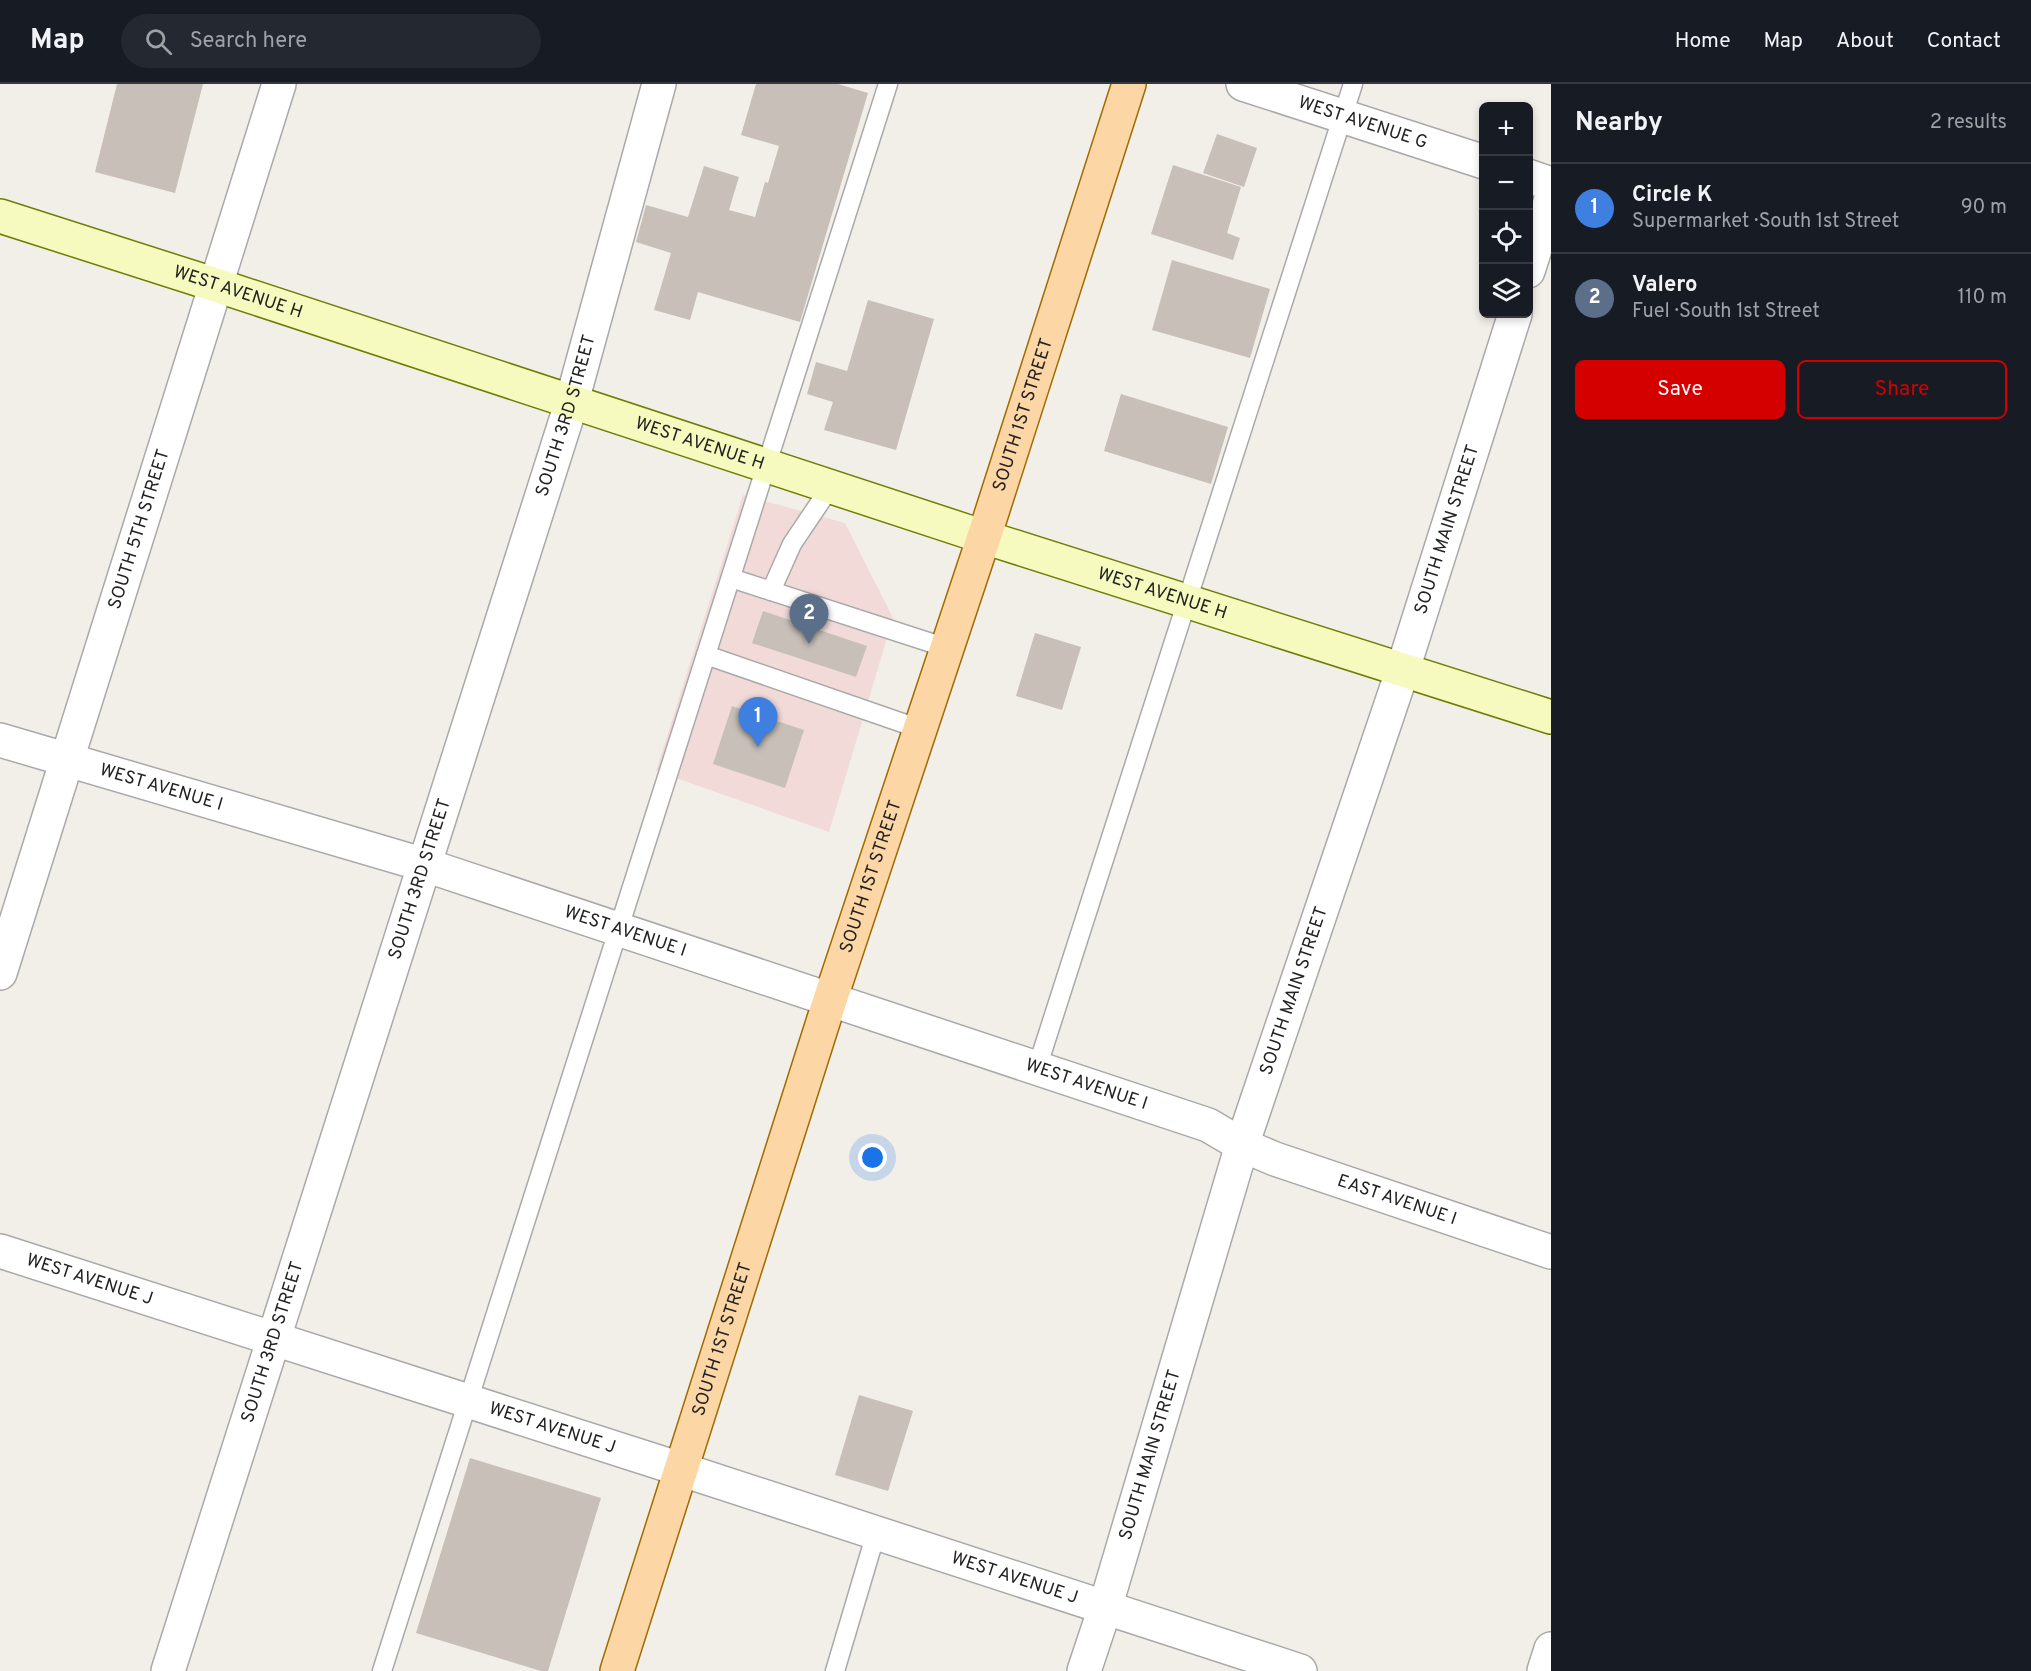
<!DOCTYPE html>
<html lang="en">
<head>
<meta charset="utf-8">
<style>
	:root { --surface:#171b24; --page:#242831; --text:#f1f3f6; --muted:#9ea1a6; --line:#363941; --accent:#d40000 }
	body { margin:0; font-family:Overpass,sans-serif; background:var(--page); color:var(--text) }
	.controls { position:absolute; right:18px; top:18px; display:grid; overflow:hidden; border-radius:9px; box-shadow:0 3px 9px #0003 }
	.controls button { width:54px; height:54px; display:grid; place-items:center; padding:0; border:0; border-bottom:2px solid var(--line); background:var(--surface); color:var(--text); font:30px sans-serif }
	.you { position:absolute; left:873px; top:1074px; width:21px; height:21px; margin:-15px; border:4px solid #fff; border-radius:50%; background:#1a73e8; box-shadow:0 0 0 9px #1a73e833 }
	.badge { display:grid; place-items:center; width:39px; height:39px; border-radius:50%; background:var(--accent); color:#fff; font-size:20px; font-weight:700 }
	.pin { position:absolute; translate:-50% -50px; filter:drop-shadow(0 2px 3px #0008) }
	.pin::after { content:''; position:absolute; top:32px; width:21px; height:18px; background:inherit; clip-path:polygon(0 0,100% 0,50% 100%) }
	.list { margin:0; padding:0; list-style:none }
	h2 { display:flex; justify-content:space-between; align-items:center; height:78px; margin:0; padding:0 24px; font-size:26px }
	h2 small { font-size:20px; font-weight:400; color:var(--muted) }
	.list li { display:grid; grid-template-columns:39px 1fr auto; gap:18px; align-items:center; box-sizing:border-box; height:90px; padding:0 24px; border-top:2px solid var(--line) }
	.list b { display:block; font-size:22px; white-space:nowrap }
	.list p { margin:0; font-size:20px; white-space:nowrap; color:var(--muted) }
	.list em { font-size:20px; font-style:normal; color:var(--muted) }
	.actions { display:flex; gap:12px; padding:18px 24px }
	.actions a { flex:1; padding:14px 0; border:2px solid var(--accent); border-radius:9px; text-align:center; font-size:21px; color:var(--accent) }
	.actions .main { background:var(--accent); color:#fff }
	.icon { flex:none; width:33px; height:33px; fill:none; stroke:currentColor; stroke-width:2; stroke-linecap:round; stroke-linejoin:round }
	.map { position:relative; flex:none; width:1551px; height:1587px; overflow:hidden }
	header { display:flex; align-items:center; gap:36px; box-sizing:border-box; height:84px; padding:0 30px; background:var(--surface); border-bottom:2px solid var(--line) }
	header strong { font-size:28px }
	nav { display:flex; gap:33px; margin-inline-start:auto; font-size:21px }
	.search { width:420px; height:54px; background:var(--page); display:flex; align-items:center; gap:15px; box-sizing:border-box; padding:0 21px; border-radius:33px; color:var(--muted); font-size:22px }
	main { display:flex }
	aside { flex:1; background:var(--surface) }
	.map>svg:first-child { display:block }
	.commercial { fill:#f2dad9 }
	.building { fill:#c7bfb8 }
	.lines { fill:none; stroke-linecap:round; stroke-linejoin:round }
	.lane-casing { stroke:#a9a9a9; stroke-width:21 }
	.street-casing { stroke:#a9a9a9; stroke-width:36 }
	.secondary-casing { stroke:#707d05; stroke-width:36 }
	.primary-casing { stroke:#a06b00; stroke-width:36 }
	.lane { stroke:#fff; stroke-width:18 }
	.street { stroke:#fff; stroke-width:33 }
	.secondary { stroke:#f7fabf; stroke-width:33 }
	.primary { stroke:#fcd6a4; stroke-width:33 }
	.labels { text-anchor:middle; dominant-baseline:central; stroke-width:4.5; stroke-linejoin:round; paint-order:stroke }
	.street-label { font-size:18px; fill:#222; stroke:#fff }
</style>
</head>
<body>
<header>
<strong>Map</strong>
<div class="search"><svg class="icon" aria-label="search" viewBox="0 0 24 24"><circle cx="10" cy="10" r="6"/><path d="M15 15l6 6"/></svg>Search here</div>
<nav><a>Home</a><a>Map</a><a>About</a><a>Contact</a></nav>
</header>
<main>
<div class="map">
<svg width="1551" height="1587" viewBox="0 0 1551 1587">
	<rect width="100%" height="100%" fill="#f2efe9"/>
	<polygon class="commercial" points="743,411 845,439 893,534 829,748 656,687"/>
	<g class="building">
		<polygon points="117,0 203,0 175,109 95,88"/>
		<polygon points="756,0 838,0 868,9 800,238 698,208 690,236 654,226 671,169 636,158 646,121 688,133 704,82 739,93 729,126 755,133 765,98 768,99 779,62 741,51"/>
		<polygon points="1217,50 1257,64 1244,103 1203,89"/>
		<polygon points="1173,81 1241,103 1227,149 1240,154 1233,176 1151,150"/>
		<polygon points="1172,176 1270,205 1250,274 1152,246"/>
		<polygon points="868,216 934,235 896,366 824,346 833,318 807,310 816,278 847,287"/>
		<polygon points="1121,310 1228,343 1211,400 1104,367"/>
		<polygon points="763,527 867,562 856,593 752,559"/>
		<polygon points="1035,549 1081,563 1062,626 1016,612"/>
		<polygon points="732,622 804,646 785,704 713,680"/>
		<polygon points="859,1311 913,1327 888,1407 835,1391"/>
		<polygon points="470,1374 601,1414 548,1587 541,1587 416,1549"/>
	</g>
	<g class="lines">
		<defs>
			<g id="lane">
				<polyline points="731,494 947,564"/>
				<polyline points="771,507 792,460 831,402"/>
				<polyline points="706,571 920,645"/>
				<polyline points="1037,984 1353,0"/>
				<polyline points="382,1587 888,0"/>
				<polyline points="835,1587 876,1449"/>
			</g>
			<g id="street">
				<path id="s1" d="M1243 0 1484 78"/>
				<polyline points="1528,92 1551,100"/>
				<polyline points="1528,187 1551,115"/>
				<path id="s2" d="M0 656 425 781 1208 1041 1242 1061 1275 1075 1551 1168"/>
				<path id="s3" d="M0 889 279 0"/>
				<path id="s4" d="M0 1167 680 1385 1300 1587"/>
				<path id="s5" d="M168 1587 572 317 659 0"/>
				<path id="s6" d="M1084 1587 1105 1524 1242 1061 1403 585 1515 230"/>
				<polyline points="1544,1587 1551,1565"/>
			</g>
			<g id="secondary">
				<path id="s7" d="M0 132 216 201 984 453 1551 633"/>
			</g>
			<g id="primary">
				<path id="s8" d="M617 1587 830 916 984 453 1129 0"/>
			</g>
		</defs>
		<use href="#lane" class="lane-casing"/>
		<use href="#street" class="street-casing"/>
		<use href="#secondary" class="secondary-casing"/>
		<use href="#primary" class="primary-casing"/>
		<use href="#lane" class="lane"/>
		<use href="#street" class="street"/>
		<use href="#secondary" class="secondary"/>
		<use href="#primary" class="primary"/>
	</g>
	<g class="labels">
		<g class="street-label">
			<text stroke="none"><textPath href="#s1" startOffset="126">WEST AVENUE G</textPath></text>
			<text stroke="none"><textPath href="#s7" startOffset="250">WEST AVENUE H</textPath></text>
			<text stroke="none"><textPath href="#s8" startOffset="1320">SOUTH 1ST STREET</textPath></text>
			<text stroke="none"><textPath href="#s5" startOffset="1317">SOUTH 3RD STREET</textPath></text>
			<text stroke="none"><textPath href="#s7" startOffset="736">WEST AVENUE H</textPath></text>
			<text stroke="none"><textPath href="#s3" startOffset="465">SOUTH 5TH STREET</textPath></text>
			<text stroke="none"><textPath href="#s6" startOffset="1198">SOUTH MAIN STREET</textPath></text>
			<text stroke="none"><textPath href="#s7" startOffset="1222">WEST AVENUE H</textPath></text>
			<text stroke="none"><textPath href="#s2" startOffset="168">WEST AVENUE I</textPath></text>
			<text stroke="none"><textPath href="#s8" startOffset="834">SOUTH 1ST STREET</textPath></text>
			<text stroke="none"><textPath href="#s5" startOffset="831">SOUTH 3RD STREET</textPath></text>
			<text stroke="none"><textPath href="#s2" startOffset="654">WEST AVENUE I</textPath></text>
			<text stroke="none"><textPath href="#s6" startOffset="712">SOUTH MAIN STREET</textPath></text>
			<text stroke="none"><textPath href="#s2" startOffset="1140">WEST AVENUE I</textPath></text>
			<text stroke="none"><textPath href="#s2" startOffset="1472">EAST AVENUE I</textPath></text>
			<text stroke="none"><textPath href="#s4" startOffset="94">WEST AVENUE J</textPath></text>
			<text stroke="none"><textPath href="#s8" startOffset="348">SOUTH 1ST STREET</textPath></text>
			<text stroke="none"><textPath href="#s5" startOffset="345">SOUTH 3RD STREET</textPath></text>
			<text stroke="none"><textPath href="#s4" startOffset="580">WEST AVENUE J</textPath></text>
			<text stroke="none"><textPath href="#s6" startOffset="226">SOUTH MAIN STREET</textPath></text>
			<text stroke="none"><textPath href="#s4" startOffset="1066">WEST AVENUE J</textPath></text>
		</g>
	</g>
</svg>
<div class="controls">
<button>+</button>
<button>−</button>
<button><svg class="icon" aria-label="locate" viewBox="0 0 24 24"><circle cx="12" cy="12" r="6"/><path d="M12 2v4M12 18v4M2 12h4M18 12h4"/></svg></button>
<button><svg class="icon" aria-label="layers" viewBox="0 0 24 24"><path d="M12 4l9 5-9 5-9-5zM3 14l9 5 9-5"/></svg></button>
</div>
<div class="you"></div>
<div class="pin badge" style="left:758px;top:663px;background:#3f7fe0">1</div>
<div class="pin badge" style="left:809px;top:560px;background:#5c6f8a">2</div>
</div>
<aside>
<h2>Nearby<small>2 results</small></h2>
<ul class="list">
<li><span class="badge" style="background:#3f7fe0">1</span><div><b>Circle K</b><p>Supermarket · South 1st Street</p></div><em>90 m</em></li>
<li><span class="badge" style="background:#5c6f8a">2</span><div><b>Valero</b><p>Fuel · South 1st Street</p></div><em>110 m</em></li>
</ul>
<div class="actions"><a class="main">Save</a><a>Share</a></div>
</aside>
</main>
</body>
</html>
